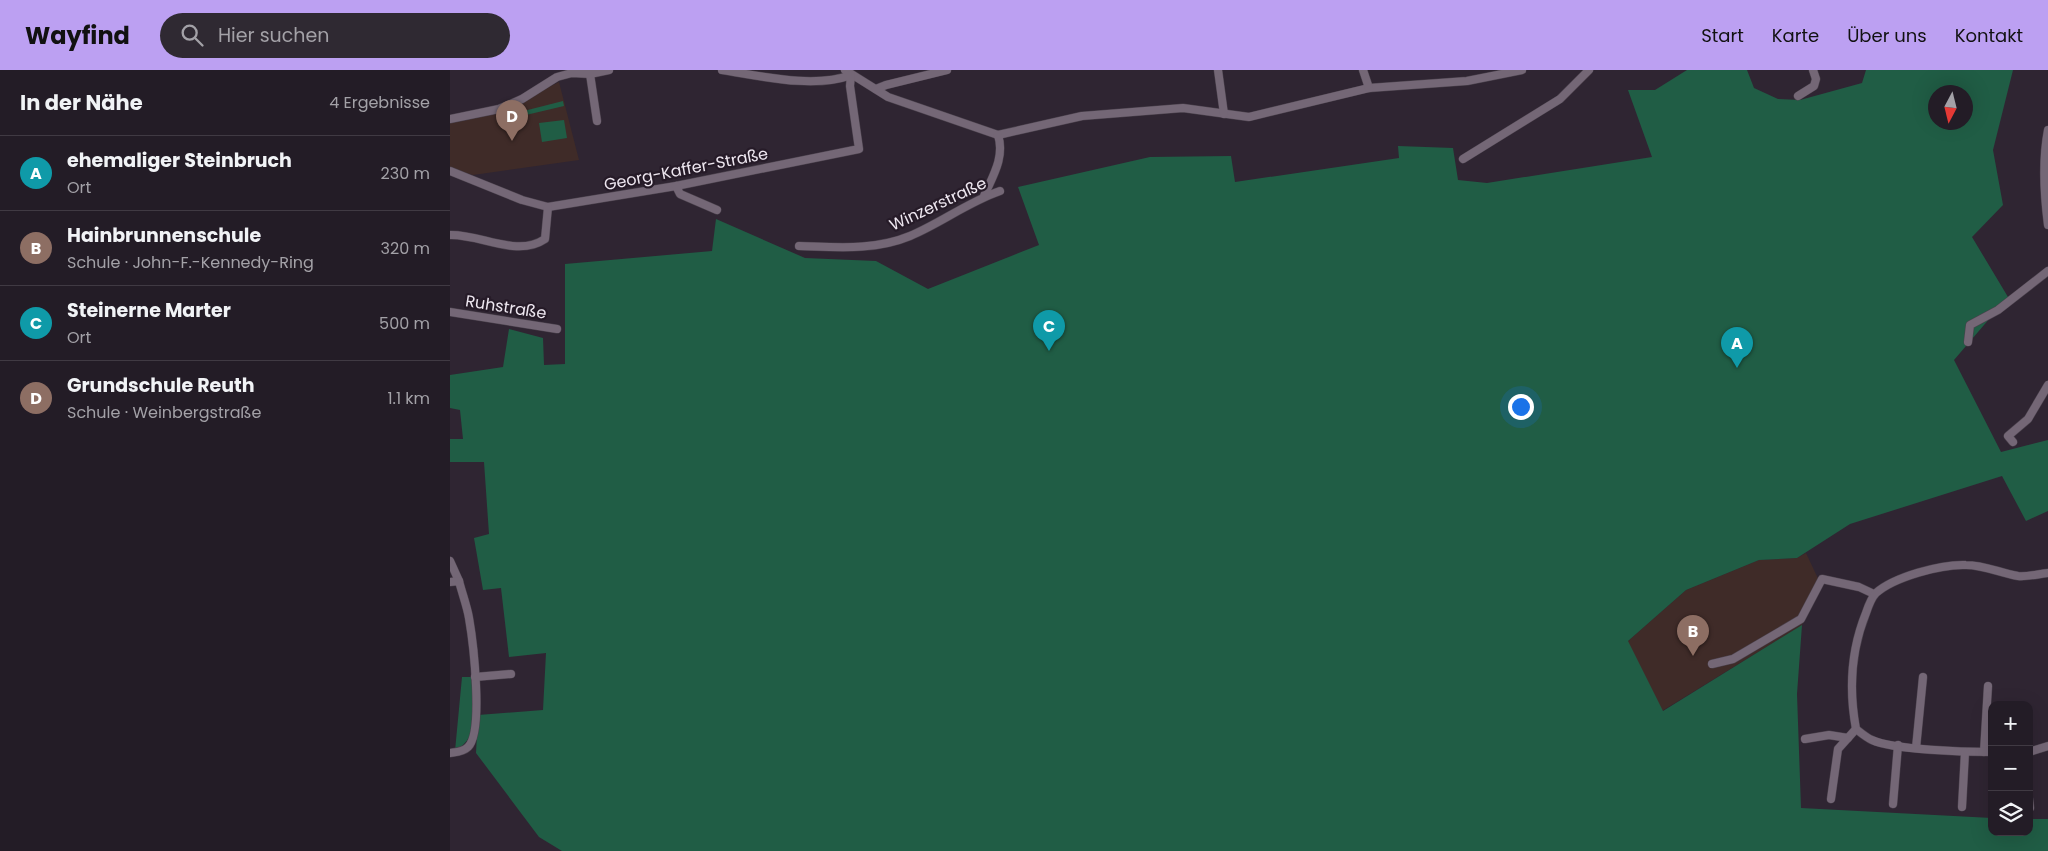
<!DOCTYPE html>
<html lang="de">
<head>
<meta charset="utf-8">
<style>
	:root { --surface:#231c26; --page:#2f2932; --text:#f1f3f6; --muted:#a3a1a7; --line:#403a43; --accent:#bca0f2 }
	body { margin:0; font-family:Poppins,sans-serif; background:var(--page); color:var(--text) }
	.controls { position:absolute; right:15px; bottom:15px; display:grid; overflow:hidden; border-radius:10px; box-shadow:0 5px 20px #0002 }
	.controls button { width:45px; height:45px; display:grid; place-items:center; padding:0; border:0; border-bottom:1px solid var(--line); background:var(--surface); color:var(--text); font:25px sans-serif }
	.compass { position:absolute; left:1478px; top:15px; width:45px; height:45px; border-radius:50%; background:var(--surface); box-shadow:0 5px 20px #0002; rotate:187deg }
	.you { position:absolute; left:1070px; top:336px; width:18px; height:18px; margin:-12px; border:4px solid #fff; border-radius:50%; background:#1a73e8; box-shadow:0 0 0 8px #1a73e833 }
	.badge { display:grid; place-items:center; width:32px; height:32px; border-radius:50%; background:var(--accent); color:#fff; font-size:16px; font-weight:700 }
	.pin { position:absolute; translate:-50% -41px; filter:drop-shadow(0 1px 2px #0008) }
	.pin::after { content:''; position:absolute; top:26px; width:18px; height:15px; background:inherit; clip-path:polygon(0 0,100% 0,50% 100%) }
	.list { margin:0; padding:0; list-style:none }
	h2 { display:flex; justify-content:space-between; align-items:center; height:65px; margin:0; padding:0 20px; font-size:21px }
	h2 small { font-size:16px; font-weight:400; color:var(--muted) }
	.list li { display:grid; grid-template-columns:32px 1fr auto; gap:15px; align-items:center; box-sizing:border-box; height:75px; padding:0 20px; border-top:1px solid var(--line) }
	.list b { display:block; font-size:19px; white-space:nowrap }
	.list p { margin:0; font-size:16px; white-space:nowrap; color:var(--muted) }
	.list em { font-size:16px; font-style:normal; color:var(--muted) }
	.icon { flex:none; width:28px; height:28px; fill:none; stroke:currentColor; stroke-width:2; stroke-linecap:round; stroke-linejoin:round }
	.map { position:relative; flex:none; width:1598px; height:781px; overflow:hidden }
	header { display:flex; align-items:center; gap:30px; box-sizing:border-box; height:70px; padding:0 25px; background:var(--accent); color:#111 }
	header strong { font-size:24px }
	nav { display:flex; gap:28px; margin-inline-start:auto; font-size:18px }
	.search { width:350px; height:45px; background:var(--page); display:flex; align-items:center; gap:12px; box-sizing:border-box; padding:0 18px; border-radius:28px; color:var(--muted); font-size:19px }
	main { display:flex }
	aside { flex:1; background:var(--surface) }
	.map>svg:first-child { display:block }
	.education { fill:#3f2b28 }
	.green { fill:#205d45; fill-rule:evenodd }
	.lines { fill:none; stroke-linecap:round; stroke-linejoin:round }
	.minor-casing { stroke:#4b424d; stroke-width:9 }
	.minor { stroke:#746776; stroke-width:8 }
	.labels { text-anchor:middle; dominant-baseline:central; stroke-width:4.5; stroke-linejoin:round; paint-order:stroke }
	.street-label { font-size:16px; fill:#eee7f0; stroke:#261b28 }
</style>
</head>
<body>
<header>
<strong>Wayfind</strong>
<div class="search"><svg class="icon" aria-label="search" viewBox="0 0 24 24"><circle cx="10" cy="10" r="6"/><path d="M15 15l6 6"/></svg>Hier suchen</div>
<nav><a>Start</a><a>Karte</a><a>Über uns</a><a>Kontakt</a></nav>
</header>
<main>
<aside>
<h2>In der Nähe<small>4 Ergebnisse</small></h2>
<ul class="list">
<li><span class="badge" style="background:#0f9aa8">A</span><div><b>ehemaliger Steinbruch</b><p>Ort</p></div><em>230 m</em></li>
<li><span class="badge" style="background:#8d6e63">B</span><div><b>Hainbrunnenschule</b><p>Schule · John-F.-Kennedy-Ring</p></div><em>320 m</em></li>
<li><span class="badge" style="background:#0f9aa8">C</span><div><b>Steinerne Marter</b><p>Ort</p></div><em>500 m</em></li>
<li><span class="badge" style="background:#8d6e63">D</span><div><b>Grundschule Reuth</b><p>Schule · Weinbergstraße</p></div><em>1.1 km</em></li>
</ul>
</aside>
<div class="map">
<svg width="1598" height="781" viewBox="0 0 1598 781">
	<rect width="100%" height="100%" fill="#2f2532"/>
	<g class="education">
		<polygon points="109,12 129,90 23,105 0,98 0,52 13,51 54,40"/>
		<polygon points="1356,483 1372,517 1352,555 1212,641 1181,666 1178,571 1236,520 1309,490 1347,488"/>
	</g>
	<g class="green">
		<path d="M1237 0H1297L1304 18 1328 29 1350 30 1412 13 1416 0H1563L1543 80 1553 135 1522 167 1558 227 1504 290 1551 382 1598 370V441L1576 451 1552 406 1400 454 1347 488 1309 490 1236 520 1178 571 1213 641 1352 555 1347 624 1351 738 1542 748V762H1579V749H1598V781H112L89 767 26 683 28 645 93 640 96 583 59 587 51 518 33 520 24 468 39 464 34 392H0V369H13L10 340 0 338V305L53 297 59 259 93 268 94 295 115 294V194L262 181 266 149 355 188 426 191 478 219 589 175 568 117 700 87 781 86 785 112 949 88 948 76 1003 78 1008 110 1037 113 1202 87 1178 20H1205ZM1486 22H1516V52H1486Z"/>
		<polygon points="113,31 114,36 55,50 54,46"/>
		<polygon points="114,50 117,68 92,72 89,53"/>
		<path d="M12 607H22C23 634 32 666 5 681Z"/>
	</g>
	<g class="lines">
		<defs>
			<g id="minor">
				<polyline points="395,0 438,27 548,65 632,46 733,38 799,47 919,18 1017,11 1072,0"/>
				<polyline points="768,0 774,44"/>
				<polyline points="913,0 919,18"/>
				<polyline points="140,4 147,51"/>
				<polyline points="426,19 436,15 497,0"/>
				<polyline points="1348,26 1364,16 1366,9 1363,0"/>
				<polyline points="0,49 49,39 72,29 107,7 122,3 140,4 159,0"/>
				<path d="M1598 60C1592 91 1594 124 1598 155"/>
				<polyline points="1013,89 1110,29 1139,0"/>
				<path d="M0 101 72 130 98 137 226 116 409 79 400 16 401 5C364 19 311 6 272 0"/>
				<polyline points="226,116 230,124 267,140"/>
				<path d="M534 126C543 106 555 87 548 65"/>
				<path d="M0 165C31 164 67 188 95 169L98 137"/>
				<path d="M349 176C386 177 424 181 460 166 491 153 518 132 550 121"/>
				<polyline points="0,242 107,259"/>
				<polyline points="1518,272 1520,255 1548,240 1598,201"/>
				<polyline points="1563,372 1558,366 1578,349 1598,315"/>
				<polyline points="0,491 9,511"/>
				<path d="M0 512 9 511C12 523 17 536 19 548 23 571 34 662 18 677 13 682 6 682 0 683"/>
				<polyline points="1262,594 1283,589 1351,549 1372,509 1409,517 1424,524"/>
				<polyline points="25,607 61,604"/>
				<polyline points="1355,669 1379,665 1398,668"/>
				<polyline points="1466,678 1473,607"/>
				<polyline points="1534,682 1538,616"/>
				<path d="M1542 682C1516 682 1444 680 1422 670 1417 668 1411 663 1406 659 1399 621 1401 580 1416 543 1418 537 1421 528 1426 523 1444 507 1491 494 1516 495 1534 495 1550 503 1568 506 1577 507 1588 504 1598 503"/>
				<polyline points="1579,682 1598,676"/>
				<polyline points="1381,729 1388,679 1406,659"/>
				<polyline points="1579,729 1580,738"/>
				<polyline points="1443,734 1448,675"/>
				<polyline points="1512,737 1515,682"/>
			</g>
		</defs>
		<use href="#minor" class="minor-casing"/>
		<use href="#minor" class="minor"/>
	</g>
	<g class="labels">
		<g class="street-label">
			<text transform="translate(236 99) rotate(-11)">Georg-Kaffer-Straße</text>
			<text transform="translate(488 134) rotate(-25)">Winzerstraße</text>
			<text transform="translate(56 237) rotate(9)">Ruhstraße</text>
		</g>
	</g>
</svg>
<div class="controls">
<button>+</button>
<button>−</button>
<button><svg class="icon" aria-label="layers" viewBox="0 0 24 24"><path d="M12 4l9 5-9 5-9-5zM3 14l9 5 9-5"/></svg></button>
</div>
<svg class="compass" viewBox="-18 -18 36 36"><path d="M0-13l5 13h-10z" fill="#e53935"/><path d="M0 13l5-13h-10z" fill="#a3a1a7"/></svg>
<div class="you"></div>
<div class="pin badge" style="left:1287px;top:298px;background:#0f9aa8">A</div>
<div class="pin badge" style="left:1243px;top:586px;background:#8d6e63">B</div>
<div class="pin badge" style="left:599px;top:281px;background:#0f9aa8">C</div>
<div class="pin badge" style="left:62px;top:71px;background:#8d6e63">D</div>
</div>
</main>
</body>
</html>
